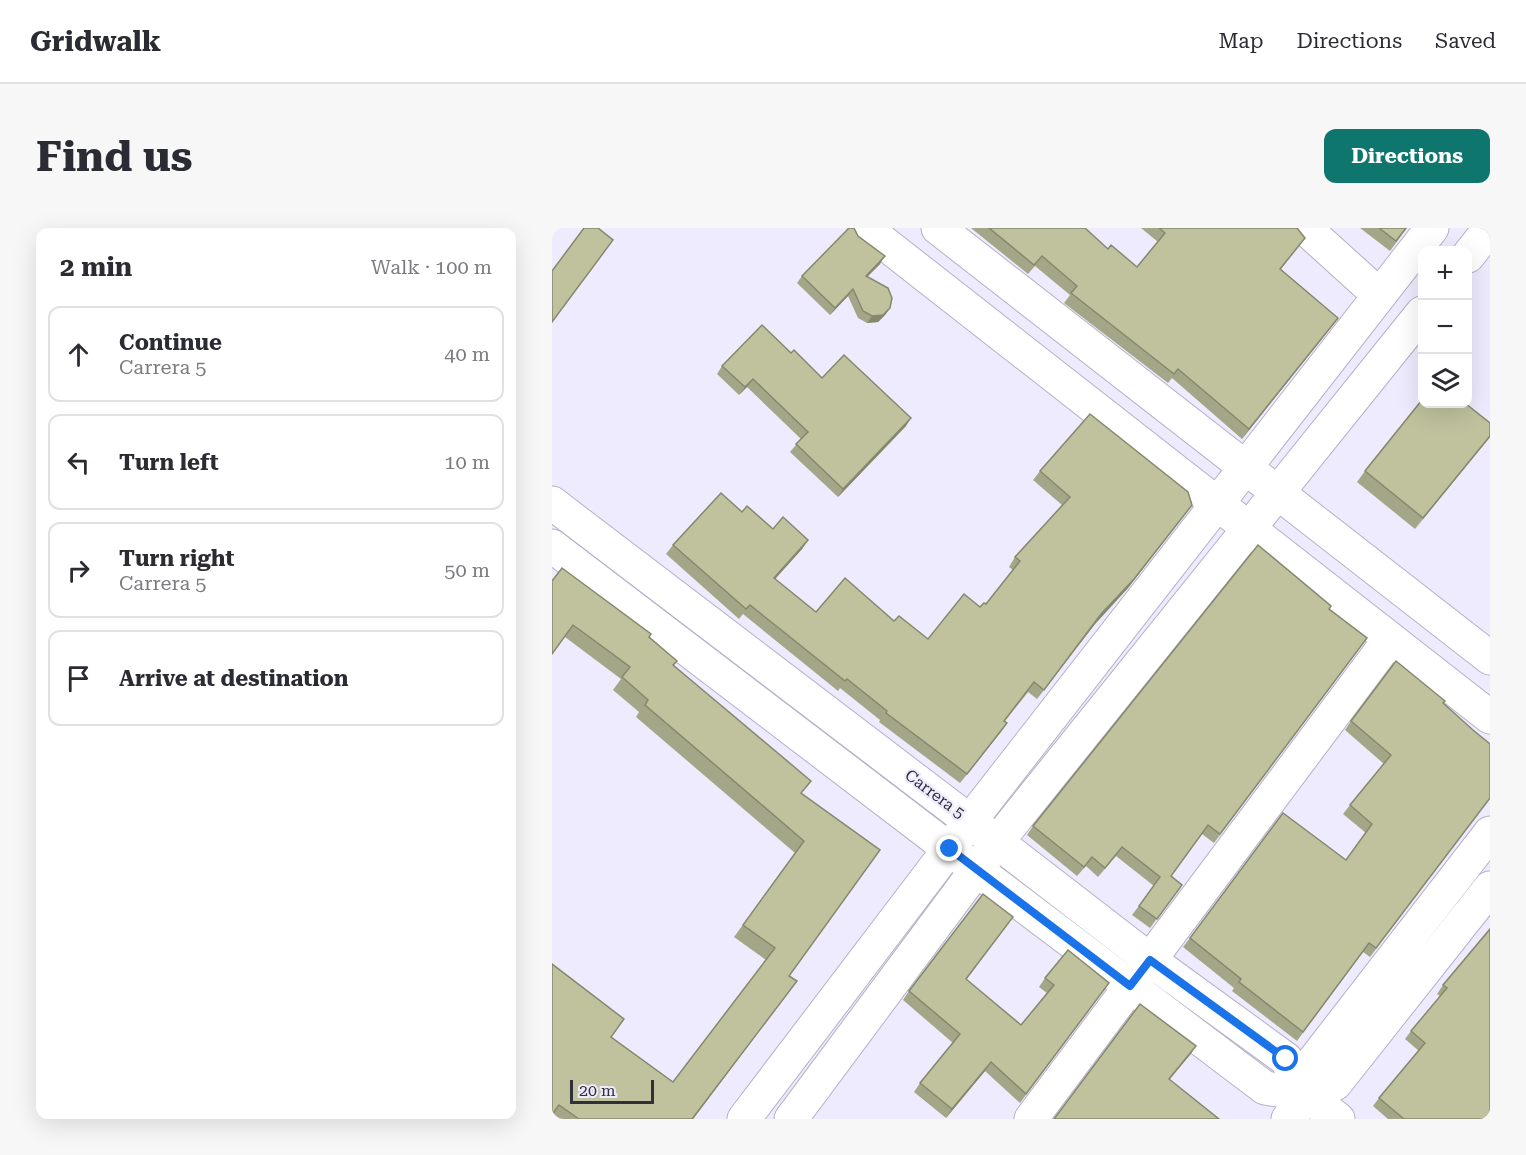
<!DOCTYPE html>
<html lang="en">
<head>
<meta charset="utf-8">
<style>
	:root { --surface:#fff; --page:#f7f7f7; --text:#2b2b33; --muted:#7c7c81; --line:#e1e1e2; --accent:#0f766e }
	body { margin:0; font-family:"Roboto Serif",serif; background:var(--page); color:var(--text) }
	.controls { position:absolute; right:18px; top:18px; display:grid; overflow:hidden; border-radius:12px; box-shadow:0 6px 24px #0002 }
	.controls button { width:54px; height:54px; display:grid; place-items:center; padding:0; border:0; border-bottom:2px solid var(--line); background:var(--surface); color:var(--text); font:30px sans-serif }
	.scale { position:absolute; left:18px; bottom:15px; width:84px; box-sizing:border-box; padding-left:6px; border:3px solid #312f38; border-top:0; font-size:16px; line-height:21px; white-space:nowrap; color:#312f38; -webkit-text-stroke:4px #efebfe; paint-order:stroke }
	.stop { position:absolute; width:18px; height:18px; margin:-14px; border:4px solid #1a73e8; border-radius:50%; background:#fff }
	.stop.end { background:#1a73e8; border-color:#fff; box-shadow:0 2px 6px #0008 }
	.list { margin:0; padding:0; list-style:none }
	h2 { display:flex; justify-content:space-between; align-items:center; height:78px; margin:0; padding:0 24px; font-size:26px }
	h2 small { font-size:20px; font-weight:400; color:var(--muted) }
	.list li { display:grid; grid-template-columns:39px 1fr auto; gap:18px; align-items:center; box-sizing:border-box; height:96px; margin:0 12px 12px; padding:0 12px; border:2px solid var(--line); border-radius:12px }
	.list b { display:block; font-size:22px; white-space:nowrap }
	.list p { margin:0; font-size:20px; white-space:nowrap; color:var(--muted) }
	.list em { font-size:20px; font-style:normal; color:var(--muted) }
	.icon { flex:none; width:33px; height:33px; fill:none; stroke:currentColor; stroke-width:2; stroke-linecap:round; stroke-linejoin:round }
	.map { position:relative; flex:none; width:938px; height:891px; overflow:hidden; border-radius:12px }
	header { display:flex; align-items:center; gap:36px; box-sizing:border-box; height:84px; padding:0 30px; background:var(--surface); border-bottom:2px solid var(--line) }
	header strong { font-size:28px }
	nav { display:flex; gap:33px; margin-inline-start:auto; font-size:21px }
	.intro { display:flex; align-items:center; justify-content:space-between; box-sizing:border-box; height:144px; padding:0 36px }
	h1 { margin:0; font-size:42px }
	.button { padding:15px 27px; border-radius:12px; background:var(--accent); color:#fff; font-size:21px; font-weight:700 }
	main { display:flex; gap:36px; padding:0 36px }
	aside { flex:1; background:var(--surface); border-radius:12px; box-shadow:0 6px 24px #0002 }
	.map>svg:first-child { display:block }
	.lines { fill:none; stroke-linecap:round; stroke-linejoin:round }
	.minor-casing { stroke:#b5b0c7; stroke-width:35 }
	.major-casing { stroke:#b5b0c7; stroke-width:35 }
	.minor { stroke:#fff; stroke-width:33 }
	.major { stroke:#fff; stroke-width:33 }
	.wall { fill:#a4a787 }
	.shaded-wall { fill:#86886e }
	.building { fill:#bfc29d; stroke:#86886e; stroke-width:1.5 }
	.route { stroke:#1a73e8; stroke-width:8 }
	.labels { text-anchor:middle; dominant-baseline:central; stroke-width:4.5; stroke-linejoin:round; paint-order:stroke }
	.street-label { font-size:16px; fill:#312f38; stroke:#efebfe }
</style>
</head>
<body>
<header>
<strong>Gridwalk</strong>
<nav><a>Map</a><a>Directions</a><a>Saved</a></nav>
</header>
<div class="intro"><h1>Find us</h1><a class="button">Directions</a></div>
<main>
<aside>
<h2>2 min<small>Walk · 100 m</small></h2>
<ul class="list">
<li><svg class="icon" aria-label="ahead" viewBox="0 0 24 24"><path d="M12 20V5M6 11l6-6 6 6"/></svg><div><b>Continue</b><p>Carrera 5</p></div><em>40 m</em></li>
<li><svg class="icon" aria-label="left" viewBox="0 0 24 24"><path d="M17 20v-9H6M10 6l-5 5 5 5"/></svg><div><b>Turn left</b></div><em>10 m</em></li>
<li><svg class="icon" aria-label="right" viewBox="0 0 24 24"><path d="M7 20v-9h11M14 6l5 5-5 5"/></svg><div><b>Turn right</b><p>Carrera 5</p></div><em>50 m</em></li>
<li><svg class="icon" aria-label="arrive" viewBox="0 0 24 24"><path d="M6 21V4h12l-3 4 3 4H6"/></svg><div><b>Arrive at destination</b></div></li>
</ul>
</aside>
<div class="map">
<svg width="938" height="891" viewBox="0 0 938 891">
	<rect width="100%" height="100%" fill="#efebfe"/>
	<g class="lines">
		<defs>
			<g id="minor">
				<polyline points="313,0 938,489"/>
				<polyline points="386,0 938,430"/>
				<polyline points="753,0 827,67"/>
				<polyline points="916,28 938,0"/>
				<polyline points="418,593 880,0"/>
				<polyline points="426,643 713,860 755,867"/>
				<polyline points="755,867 760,835 938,605"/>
				<polyline points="479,891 838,411"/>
				<polyline points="736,891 755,867 783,856 938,660"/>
				<polyline points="786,891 755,867 734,831 598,732 445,614 870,85"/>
			</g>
			<g id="major">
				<polyline points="0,275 445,614 239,891"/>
				<polyline points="0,318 426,643"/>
				<polyline points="192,891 410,604"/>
			</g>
		</defs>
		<use href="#minor" class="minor-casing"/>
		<use href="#major" class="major-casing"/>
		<use href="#minor" class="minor"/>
		<use href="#major" class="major"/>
	</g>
	<g class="wall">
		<polygon points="419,0 533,0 556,21 585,39 606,14 589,0 745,0 746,19 729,41 786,90 690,211 620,150 616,155 512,75 518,67 483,38 476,46"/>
		<polygon points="808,0 855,0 838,23"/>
		<polygon points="306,8 328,36 315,49 338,80 333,87 326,94 315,95 306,90 296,68 278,87 245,55 250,48"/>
		<polygon points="239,125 270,150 354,198 286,269 238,224 249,211 195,159 187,167 165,146 170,138"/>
		<polygon points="938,195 863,301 805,254 813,243"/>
		<polygon points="488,243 640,277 576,360 543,396 485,471 476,464 453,493 455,495 448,505 408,555 327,494 328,492 288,460 286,463 191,386 187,391 114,326 121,317 190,284 221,301 256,312 250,321 223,351 264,384 342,393 376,411 434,376 461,342 457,339 463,329 510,277 481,252"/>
		<polygon points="0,353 97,409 125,433 122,437 250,566 328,622 237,748 245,753 141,891 0,891 0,736 59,809 121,854 214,732 182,709 243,625 84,489 87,484 61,462 69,451 13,409"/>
		<polygon points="777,381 815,410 662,615 650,606 619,648 630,657 598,700 580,687 602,658 564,628 546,649 534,638 525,648 475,607 481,598"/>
		<polygon points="891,475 938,570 818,729 811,724 745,813 680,763 682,760 631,719 638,710 794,632 814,605 791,586 798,577 832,536 793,502 799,493"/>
		<polygon points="938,701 938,891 836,891 821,878 827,870 867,823 853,811 859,803 888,768 885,766 891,757"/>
		<polygon points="493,750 557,755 468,875 433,843 394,890 362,864 368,855 401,815 351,772 357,763 414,751 469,797 495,765 487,759"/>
	</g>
	<g class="shaded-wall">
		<polygon points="333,28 328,36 309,55 314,48"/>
		<polygon points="301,61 296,68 278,87 283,80"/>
		<polygon points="338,80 333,87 326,94 315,95 320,88"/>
		<polygon points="786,90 779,99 690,211 697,201"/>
		<polygon points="201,151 195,159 187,167 193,159"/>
		<polygon points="359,190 354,198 286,269 291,261"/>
		<polygon points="938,208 938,209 863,301 871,290"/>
		<polygon points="640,277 576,360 543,396 485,471 549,386"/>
		<polygon points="256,312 250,321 215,360 222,350"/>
		<polygon points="455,495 448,505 408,555 415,546"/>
		<polygon points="245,753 141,891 140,891"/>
		<polygon points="644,818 638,827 611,859 617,851"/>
		<polygon points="439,834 433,843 394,890 400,881"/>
	</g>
	<g class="building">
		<polygon points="32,0 46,0 61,12 0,94 0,43"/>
		<polygon points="297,0 302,0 306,8 333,28 314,48 336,60 340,70 338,80 331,87 320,88 311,83 301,61 283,80 250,48"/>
		<polygon points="437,0 533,0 556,21 559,17 585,39 613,5 607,0 745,0 753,10 728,41 786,90 697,201 626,141 622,146 519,65 525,58 490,28 482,37"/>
		<polygon points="827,0 854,0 844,13"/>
		<polygon points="210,97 239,125 242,122 270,150 292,127 359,190 291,261 244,216 256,204 201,151 193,159 170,138"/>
		<polygon points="870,172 870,176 914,176 938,195 938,208 871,290 813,243"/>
		<polygon points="538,186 636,264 640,277 582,351 549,386 492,462 482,454 452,493 455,495 415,546 334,485 335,483 295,451 293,453 198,377 194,381 121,317 169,265 190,284 195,278 221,301 231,289 256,312 222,350 264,384 293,350 342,393 347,388 376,411 412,366 428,379 432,375 434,376 468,333 463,329 518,269 488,243"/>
		<polygon points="706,317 779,378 777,381 815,410 668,606 656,597 619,648 630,657 605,691 587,678 608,649 570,619 553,640 540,629 532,639 481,598"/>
		<polygon points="10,340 99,406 97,409 125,433 121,437 259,553 249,565 328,622 237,748 245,753 140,891 27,891 7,877 1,885 0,884 0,736 72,791 59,809 121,854 223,720 191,697 252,613 93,477 96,472 70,449 78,439 21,397 0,426 0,353"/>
		<polygon points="844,433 893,473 891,475 921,502 938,516 938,570 824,720 817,715 751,804 687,754 689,751 638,710 731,585 794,632 820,596 798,577 839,527 799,493"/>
		<polygon points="431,666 461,689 414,751 469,797 502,757 493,750 516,722 557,755 474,866 439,834 400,881 368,855 408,806 357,763"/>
		<polygon points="938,701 938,891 852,891 827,870 873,815 859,803 895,760 891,757"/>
		<polygon points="588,776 644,818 617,851 667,891 502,891"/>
	</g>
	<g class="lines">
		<polyline class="route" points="398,621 578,758 598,732 734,831"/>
	</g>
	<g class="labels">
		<g class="street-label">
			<text transform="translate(383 566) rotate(37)">Carrera 5</text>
		</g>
	</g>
</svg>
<div class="controls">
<button>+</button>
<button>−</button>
<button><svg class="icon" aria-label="layers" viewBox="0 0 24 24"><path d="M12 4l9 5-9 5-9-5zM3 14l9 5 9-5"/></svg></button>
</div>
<div class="scale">20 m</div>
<div class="stop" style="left:734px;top:831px"></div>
<div class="stop end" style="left:398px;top:621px"></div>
</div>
</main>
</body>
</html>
